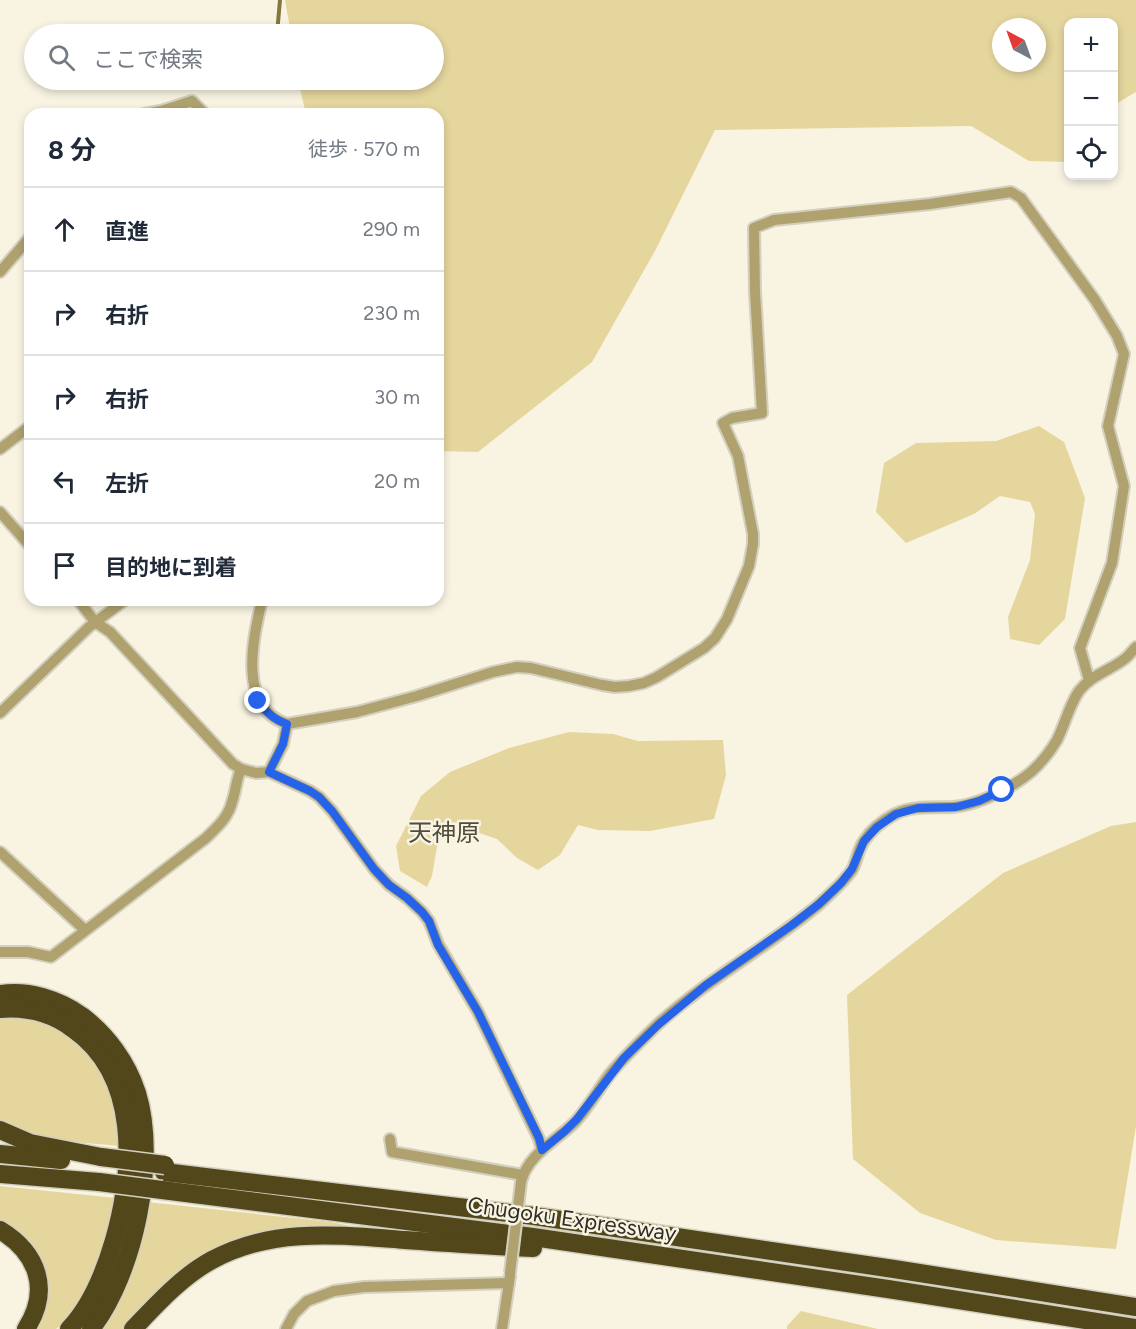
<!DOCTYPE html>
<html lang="ja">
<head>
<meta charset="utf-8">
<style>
	:root { --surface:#fff; --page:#f6f6f7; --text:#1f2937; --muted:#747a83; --line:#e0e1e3 }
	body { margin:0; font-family:Figtree,"Noto Sans JP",sans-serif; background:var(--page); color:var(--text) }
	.controls { position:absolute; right:18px; top:18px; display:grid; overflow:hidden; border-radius:12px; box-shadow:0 3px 9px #0003 }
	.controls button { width:54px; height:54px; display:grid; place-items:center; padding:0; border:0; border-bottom:2px solid var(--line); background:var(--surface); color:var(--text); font:30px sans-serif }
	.compass { position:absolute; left:992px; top:18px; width:54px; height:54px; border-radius:50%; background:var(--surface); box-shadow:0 3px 9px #0003; rotate:319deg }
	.stop { position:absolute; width:18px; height:18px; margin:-14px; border:4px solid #2563eb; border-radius:50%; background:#fff }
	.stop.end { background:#2563eb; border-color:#fff; box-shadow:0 2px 6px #0008 }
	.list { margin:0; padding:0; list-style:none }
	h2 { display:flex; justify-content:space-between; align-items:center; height:78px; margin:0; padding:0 24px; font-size:26px }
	h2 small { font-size:20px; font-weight:400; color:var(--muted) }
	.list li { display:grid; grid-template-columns:39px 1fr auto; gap:18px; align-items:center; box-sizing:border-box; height:84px; padding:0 24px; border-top:2px solid var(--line) }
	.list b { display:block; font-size:22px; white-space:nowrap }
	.list em { font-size:20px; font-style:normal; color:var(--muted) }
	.icon { flex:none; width:33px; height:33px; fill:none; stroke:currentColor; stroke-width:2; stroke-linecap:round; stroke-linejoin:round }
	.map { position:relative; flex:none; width:1136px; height:1329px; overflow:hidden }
	.search { position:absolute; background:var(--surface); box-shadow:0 3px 9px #0003; left:24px; top:24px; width:420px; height:66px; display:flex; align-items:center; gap:15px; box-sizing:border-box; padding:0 21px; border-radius:33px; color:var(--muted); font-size:22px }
	.panel { position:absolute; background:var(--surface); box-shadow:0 3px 9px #0003; left:24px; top:108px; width:420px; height:498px; border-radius:18px }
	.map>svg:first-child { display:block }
	.green { fill:#e5d69e; fill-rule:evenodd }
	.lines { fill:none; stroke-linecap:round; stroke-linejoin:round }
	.stream { stroke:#857740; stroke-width:4 }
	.minor-casing { stroke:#d4d0c0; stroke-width:14 }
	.motorway-casing { stroke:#d4d0c0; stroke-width:21 }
	.minor { stroke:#b0a26e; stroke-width:10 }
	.motorway { stroke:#52471b; stroke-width:18 }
	.minor-bridge-casing { stroke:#d4d0c0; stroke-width:14; stroke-linecap:butt }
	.motorway-bridge-casing { stroke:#d4d0c0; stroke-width:21; stroke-linecap:butt }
	.minor-bridge { stroke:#b0a26e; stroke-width:10 }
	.motorway-bridge { stroke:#52471b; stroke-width:18 }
	.route { stroke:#2563eb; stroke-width:8 }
	.labels { text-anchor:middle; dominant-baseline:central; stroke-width:5; stroke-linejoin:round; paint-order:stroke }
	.street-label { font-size:22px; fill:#2e2d26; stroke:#f9f4e2 }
	.neighbourhood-label { font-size:24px; fill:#514d3e; stroke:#f9f4e2 }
</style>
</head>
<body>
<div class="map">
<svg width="1136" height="1329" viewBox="0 0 1136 1329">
	<rect width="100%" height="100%" fill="#f9f4e2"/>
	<g class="green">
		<path d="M285 0H1136V92L1114 105V22H1068V162L1029 161 971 126 715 130 655 251 592 362 478 452 438 451V114H306L298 80H434V34H291ZM1001 27H1037V63H1001Z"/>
		<polygon points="1039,426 1064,442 1085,498 1065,619 1039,645 1010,639 1008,617 1030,560 1035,514 1030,502 1000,496 974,514 906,543 876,512 884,463 916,443 996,441"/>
		<polygon points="569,732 613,734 638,741 723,740 726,775 714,819 650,831 598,830 578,825 560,855 538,870 517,858 497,839 465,828 438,841 432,876 427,887 400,871 396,846 421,796 450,772 509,748"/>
		<polygon points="1136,822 1136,1126 1116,1249 996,1240 920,1213 853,1159 847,995 1003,873 1111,826"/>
		<path d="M13 1017C29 1020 45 1022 59 1030 99 1052 120 1101 119 1146 82 1142 33 1141 0 1122V1019Z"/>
		<path d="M0 1186 116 1198C107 1239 90 1302 56 1329H35C48 1306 55 1276 36 1254 26 1242 12 1232 0 1222Z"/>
		<polygon points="147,1202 331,1222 375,1231 256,1236 140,1312 123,1329 97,1329"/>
		<polygon points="801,1311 878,1329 787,1329 787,1326"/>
	</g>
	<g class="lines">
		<polyline class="stream" points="277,34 280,0"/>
		<defs>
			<g id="minor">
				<polyline points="144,114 161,111 192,101 205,114"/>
				<polyline points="0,272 30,237"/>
				<polyline points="0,449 30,426"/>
				<polyline points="0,512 30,546"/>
				<polyline points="78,600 95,622 110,632 233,764 241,769 256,773 269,772 310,791 319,797 332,811 374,869 389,885 407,898 422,912 429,921 438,944 478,1012 539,1139 542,1150"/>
				<path d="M262 600C253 639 237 707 287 724L357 712 417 696 493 672 517 667 531 668 602 685 615 687 629 686 644 683 657 677 704 648 715 638 727 619 749 566 753 544V534L738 456 723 423 732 418 762 413 755 292 754 228 774 220 930 204 1011 192 1021 198 1095 300 1117 336 1124 354 1108 426 1124 486 1112 563 1080 648 1089 680"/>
				<polyline points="0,713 89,627 125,600"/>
				<polyline points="269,772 283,744 287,724"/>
				<polyline points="0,852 85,930"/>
				<path d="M0 952H28L51 957 206 838C217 827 228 818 232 802 236 791 236 780 241 769"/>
				<polyline points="390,1139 392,1152 523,1175"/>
				<path d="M521 1182C527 1155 557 1140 575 1122 588 1108 598 1090 610 1074 624 1057 641 1041 657 1025 706 980 766 948 817 906 829 895 843 883 852 870 857 861 858 849 864 841 871 830 884 820 895 814 913 805 934 808 953 807 978 805 1012 788 1031 772 1041 763 1050 752 1057 740 1065 724 1069 706 1079 691 1092 674 1112 670 1127 657 1130 654 1133 650 1136 647"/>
				<polyline points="286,1329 294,1314 307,1301 334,1291 364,1287 509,1283"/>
				<polyline points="502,1329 510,1276"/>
			</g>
			<g id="motorway">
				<path d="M0 994C29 990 58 999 82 1016 107 1035 127 1062 137 1093 158 1160 134 1275 91 1329"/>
				<path d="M0 1009C26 1007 52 1013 73 1029 140 1076 134 1170 114 1240 105 1271 92 1305 69 1329"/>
				<polyline points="0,1130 30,1143 101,1157"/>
				<polyline points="0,1154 61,1160"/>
				<polyline points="164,1172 534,1216 894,1269 1136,1307"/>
				<polyline points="0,1174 99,1182"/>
				<polyline points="162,1190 533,1237 888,1289 1136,1328"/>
				<path d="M0 1230C38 1253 51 1290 26 1329"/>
				<path d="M133 1329C157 1304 181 1277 212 1260 273 1227 338 1235 405 1240 447 1243 490 1246 533 1248"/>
			</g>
		</defs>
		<use href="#minor" class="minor-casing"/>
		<use href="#motorway" class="motorway-casing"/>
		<use href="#minor" class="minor"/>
		<use href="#motorway" class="motorway"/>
		<defs>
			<polyline id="minor-bridge" points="510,1273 521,1182"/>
			<g id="motorway-bridge">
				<polyline points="101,1157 165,1165"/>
				<polyline points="99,1182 162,1190"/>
			</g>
		</defs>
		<use href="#minor-bridge" class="minor-bridge-casing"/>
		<use href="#motorway-bridge" class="motorway-bridge-casing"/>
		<use href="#minor-bridge" class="minor-bridge"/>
		<use href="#motorway-bridge" class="motorway-bridge"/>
	</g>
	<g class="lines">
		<path class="route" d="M258 701C267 712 272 719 287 724L283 744 269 772 310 791 319 797 332 811 374 869 389 885 407 898 422 912 429 921 438 945 478 1012 539 1138 542 1150 565 1131 577 1119 624 1058 658 1025 706 985 792 925 819 904 841 883 852 869 864 841 877 827 896 814 918 808 956 807 979 801 1002 790"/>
	</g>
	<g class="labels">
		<g class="street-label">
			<text transform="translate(572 1219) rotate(8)">Chugoku Expressway</text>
		</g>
		<g class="neighbourhood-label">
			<text x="444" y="832">天神原</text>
		</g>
	</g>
</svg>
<div class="controls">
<button>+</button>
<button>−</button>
<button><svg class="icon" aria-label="locate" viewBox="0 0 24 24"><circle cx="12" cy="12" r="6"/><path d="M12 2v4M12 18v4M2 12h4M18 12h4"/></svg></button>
</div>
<svg class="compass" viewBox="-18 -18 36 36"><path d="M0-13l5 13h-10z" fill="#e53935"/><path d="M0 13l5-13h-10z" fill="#747a83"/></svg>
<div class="stop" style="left:1002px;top:790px"></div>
<div class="stop end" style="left:258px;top:701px"></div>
<div class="search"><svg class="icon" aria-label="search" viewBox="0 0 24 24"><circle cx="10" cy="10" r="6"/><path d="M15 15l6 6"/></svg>ここで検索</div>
<section class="panel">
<h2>8 分<small>徒歩 · 570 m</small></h2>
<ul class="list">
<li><svg class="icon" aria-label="ahead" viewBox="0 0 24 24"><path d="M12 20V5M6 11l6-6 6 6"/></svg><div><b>直進</b></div><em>290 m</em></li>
<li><svg class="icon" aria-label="right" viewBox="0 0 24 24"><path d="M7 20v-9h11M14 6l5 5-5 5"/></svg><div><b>右折</b></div><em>230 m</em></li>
<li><svg class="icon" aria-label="right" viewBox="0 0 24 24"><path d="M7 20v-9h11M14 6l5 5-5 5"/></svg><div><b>右折</b></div><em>30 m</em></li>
<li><svg class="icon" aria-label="left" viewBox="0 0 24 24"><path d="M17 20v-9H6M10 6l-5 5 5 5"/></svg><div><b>左折</b></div><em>20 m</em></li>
<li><svg class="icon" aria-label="arrive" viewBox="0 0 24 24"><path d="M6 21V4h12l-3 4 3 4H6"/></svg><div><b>目的地に到着</b></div></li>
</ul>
</section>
</div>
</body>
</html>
